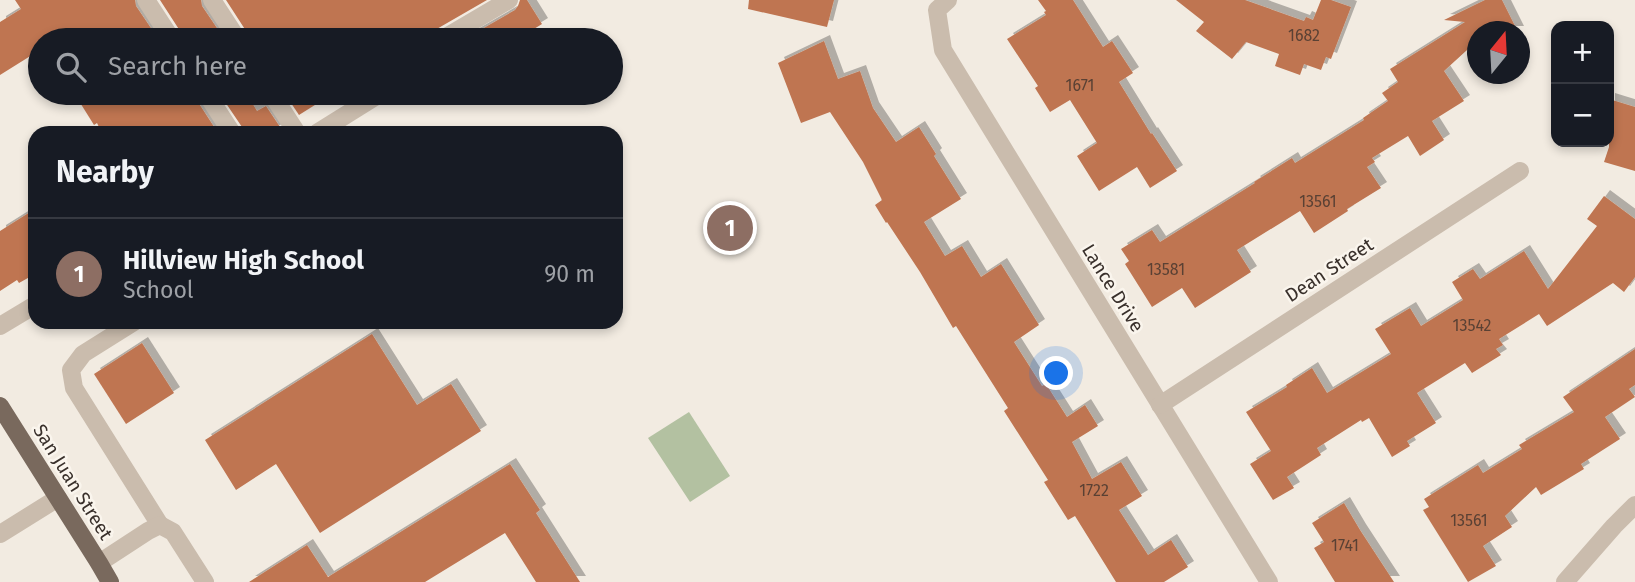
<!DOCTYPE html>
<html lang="en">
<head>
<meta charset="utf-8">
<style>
	:root { --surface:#171b24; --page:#20242c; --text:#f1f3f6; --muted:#9ea1a6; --line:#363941; --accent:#94aaaf }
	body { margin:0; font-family:"Fira Sans",sans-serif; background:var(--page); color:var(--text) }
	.controls { position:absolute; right:21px; top:21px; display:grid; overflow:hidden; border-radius:14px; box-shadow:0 4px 10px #0003 }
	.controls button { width:63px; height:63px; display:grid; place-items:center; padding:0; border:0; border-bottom:2px solid var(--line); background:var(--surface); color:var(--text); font:35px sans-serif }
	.compass { position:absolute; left:1467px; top:21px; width:63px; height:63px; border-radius:50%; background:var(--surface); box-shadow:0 4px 10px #0003; rotate:18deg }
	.you { position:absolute; left:1057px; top:374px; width:24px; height:24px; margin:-18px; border:5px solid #fff; border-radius:50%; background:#1a73e8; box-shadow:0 0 0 10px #1a73e833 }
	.badge { display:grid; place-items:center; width:46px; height:46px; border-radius:50%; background:var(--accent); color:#fff; font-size:23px; font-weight:700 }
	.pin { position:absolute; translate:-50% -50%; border:4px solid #fff; box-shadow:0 2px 7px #0006 }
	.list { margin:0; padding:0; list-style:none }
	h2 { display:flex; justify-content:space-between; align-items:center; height:91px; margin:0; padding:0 28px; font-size:30px }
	h2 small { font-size:23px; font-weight:400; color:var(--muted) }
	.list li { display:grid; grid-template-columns:46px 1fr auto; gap:21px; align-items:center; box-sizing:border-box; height:112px; padding:0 28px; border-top:2px solid var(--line) }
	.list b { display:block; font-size:26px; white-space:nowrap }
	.list p { margin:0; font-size:23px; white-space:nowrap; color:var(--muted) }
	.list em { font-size:23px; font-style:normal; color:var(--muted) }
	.icon { flex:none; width:38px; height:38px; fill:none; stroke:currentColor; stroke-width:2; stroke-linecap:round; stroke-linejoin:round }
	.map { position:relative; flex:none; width:1635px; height:582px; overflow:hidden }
	.search { position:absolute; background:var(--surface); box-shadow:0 4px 10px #0003; left:28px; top:28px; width:595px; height:77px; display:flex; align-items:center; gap:18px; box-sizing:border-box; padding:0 24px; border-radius:38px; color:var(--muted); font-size:26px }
	.panel { position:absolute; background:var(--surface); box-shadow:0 4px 10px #0003; left:28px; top:126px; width:595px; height:203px; border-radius:21px }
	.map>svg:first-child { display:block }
	.green { fill:#b3c1a1 }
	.building { fill:#bf7551; filter:url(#shadow) }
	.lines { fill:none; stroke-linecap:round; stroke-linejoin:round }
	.minor { stroke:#cabcad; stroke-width:18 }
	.major { stroke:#79695d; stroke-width:18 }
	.labels { text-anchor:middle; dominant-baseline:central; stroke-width:5; stroke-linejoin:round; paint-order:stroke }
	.number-label { font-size:16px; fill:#5a4134 }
	.street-label { font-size:19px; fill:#39302b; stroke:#faf5ed }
</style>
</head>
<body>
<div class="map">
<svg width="1635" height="582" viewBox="0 0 1635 582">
	<defs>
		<filter id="shadow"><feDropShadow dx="6" dy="-6" stdDeviation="0" flood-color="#0004"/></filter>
	</defs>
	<rect width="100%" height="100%" fill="#f2ebe1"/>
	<polygon class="green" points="689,412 730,476 690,502 648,438"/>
	<g class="building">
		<polygon points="15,0 135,0 136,6 159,40 40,40 40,50 0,75 0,22 21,9"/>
		<polygon points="160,0 201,0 202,6 225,40 183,40 182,34"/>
		<polygon points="226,0 487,0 435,30 431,35 430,40 249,40 248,34"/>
		<polygon points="520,0 527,0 542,24 516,40 463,40 515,10 518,6"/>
		<polygon points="749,0 834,0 827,27 748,9"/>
		<polygon points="1038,0 1073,0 1103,47 1112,41 1133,73 1119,82 1151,134 1152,133 1177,171 1150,188 1137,167 1099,191 1077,156 1097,143 1070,100 1050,112 1035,88 1038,86 1007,39 1046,15 1044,12 1046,11"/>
		<polygon points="1176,0 1245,0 1304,21 1306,17 1313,20 1321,0 1331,0 1351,7 1331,59 1326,57 1321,70 1304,64 1300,75 1275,66 1279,54 1246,42 1232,59 1196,31 1204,22"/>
		<polygon points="1485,0 1502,0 1518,32 1478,32 1478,40 1444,71 1464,101 1432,121 1444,140 1420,156 1408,136 1372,158 1375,162 1367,167 1381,188 1347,209 1348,211 1314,233 1300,211 1237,250 1251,272 1195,308 1182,288 1152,307 1125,264 1129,261 1121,249 1152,230 1160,242 1255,183 1254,182 1292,158 1295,163 1364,120 1363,118 1388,101 1382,93 1398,82 1390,69 1465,22 1444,20"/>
		<polygon points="824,41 838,79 860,71 873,108 896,142 919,127 936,154 934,156 961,199 924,222 945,256 962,246 981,277 1001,264 1039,325 1014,342 1042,386 1046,384 1067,417 1085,405 1098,426 1072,442 1092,479 1121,462 1142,496 1119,510 1148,555 1171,540 1188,567 1164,582 1116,582 1075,516 1068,520 1044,482 1048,480 1004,411 1008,408 956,326 953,328 920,272 887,222 886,223 875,205 882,200 863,162 830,112 801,123 778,63"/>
		<polygon points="74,93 195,93 196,99 218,133 102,133 97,123 94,125"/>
		<polygon points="219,93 246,93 257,111 266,106 280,127 271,133 243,133 242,127"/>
		<polygon points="287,93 334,93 299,115 285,94"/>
		<polygon points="1609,99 1635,107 1635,171 1604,162 1609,147"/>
		<polygon points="1604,196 1635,219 1635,277 1624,292 1613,283 1547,326 1539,314 1499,339 1503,345 1496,349 1501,355 1472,373 1465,363 1417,393 1436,423 1407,441 1410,446 1392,457 1369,418 1362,422 1361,420 1317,448 1321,455 1287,477 1294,488 1273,500 1250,464 1271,451 1246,412 1287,387 1286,385 1312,368 1327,393 1391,354 1375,329 1410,308 1421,326 1463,300 1452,282 1473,269 1480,279 1524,251 1548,289 1597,226 1587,219"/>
		<polygon points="35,209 35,274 19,283 17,280 0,291 0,231"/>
		<polygon points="372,334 417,405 451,384 481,431 320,533 276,464 236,490 205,440"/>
		<polygon points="142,343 174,393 126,424 94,374"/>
		<polygon points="1635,349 1635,385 1629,389 1635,397 1605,417 1620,439 1581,464 1584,469 1541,495 1536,487 1505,516 1512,527 1483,546 1496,566 1468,582 1423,510 1429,507 1424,499 1478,465 1483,473 1522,449 1519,445 1574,412 1563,397"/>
		<polygon points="510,464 540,510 536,513 580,582 536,582 505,533 425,582 249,582 307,545 328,577"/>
		<polygon points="1344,503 1360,530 1394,582 1335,582 1314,548 1324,542 1312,523"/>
	</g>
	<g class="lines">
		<g class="minor">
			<polyline points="146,0 172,40"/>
			<polyline points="212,0 238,40"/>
			<polyline points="948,0 937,10 943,50 1269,582"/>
			<polyline points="441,40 509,0"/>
			<polyline points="206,93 232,133"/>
			<polyline points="271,93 297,133"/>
			<polyline points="317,133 381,93"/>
			<polyline points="134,322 83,354 71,370 74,388 160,525"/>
			<polyline points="0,326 35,305"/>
			<polyline points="1160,405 1520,171"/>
			<polyline points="0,534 58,498"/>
			<polyline points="99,563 148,531 160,525 173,532 205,582"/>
			<polyline points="1565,582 1614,526 1635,505"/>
		</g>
		<polyline class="major" points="0,406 99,563 110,582"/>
	</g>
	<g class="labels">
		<g class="number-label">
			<text x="1304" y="35">1682</text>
			<text x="1080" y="85">1671</text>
			<text x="1318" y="201">13561</text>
			<text x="1166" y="269">13581</text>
			<text x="1472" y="325">13542</text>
			<text x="1094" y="490">1722</text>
			<text x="1469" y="520">13561</text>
			<text x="1345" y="545">1741</text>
		</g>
		<g class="street-label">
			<text transform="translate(1329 270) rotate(-33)">Dean Street</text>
			<text transform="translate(1113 288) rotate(58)">Lance Drive</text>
			<text transform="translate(73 482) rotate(58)">San Juan Street</text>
		</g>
	</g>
</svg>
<div class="controls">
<button>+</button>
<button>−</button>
</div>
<svg class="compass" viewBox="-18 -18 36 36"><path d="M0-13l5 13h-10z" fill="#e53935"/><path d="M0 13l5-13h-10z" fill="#9ea1a6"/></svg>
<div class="you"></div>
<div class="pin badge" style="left:730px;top:228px;background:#8d6e63">1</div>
<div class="search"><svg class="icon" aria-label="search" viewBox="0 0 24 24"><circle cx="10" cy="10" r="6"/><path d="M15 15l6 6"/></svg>Search here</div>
<section class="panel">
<h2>Nearby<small></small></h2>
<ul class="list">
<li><span class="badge" style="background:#8d6e63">1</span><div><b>Hillview High School</b><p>School</p></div><em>90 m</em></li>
</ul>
</section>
</div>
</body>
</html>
